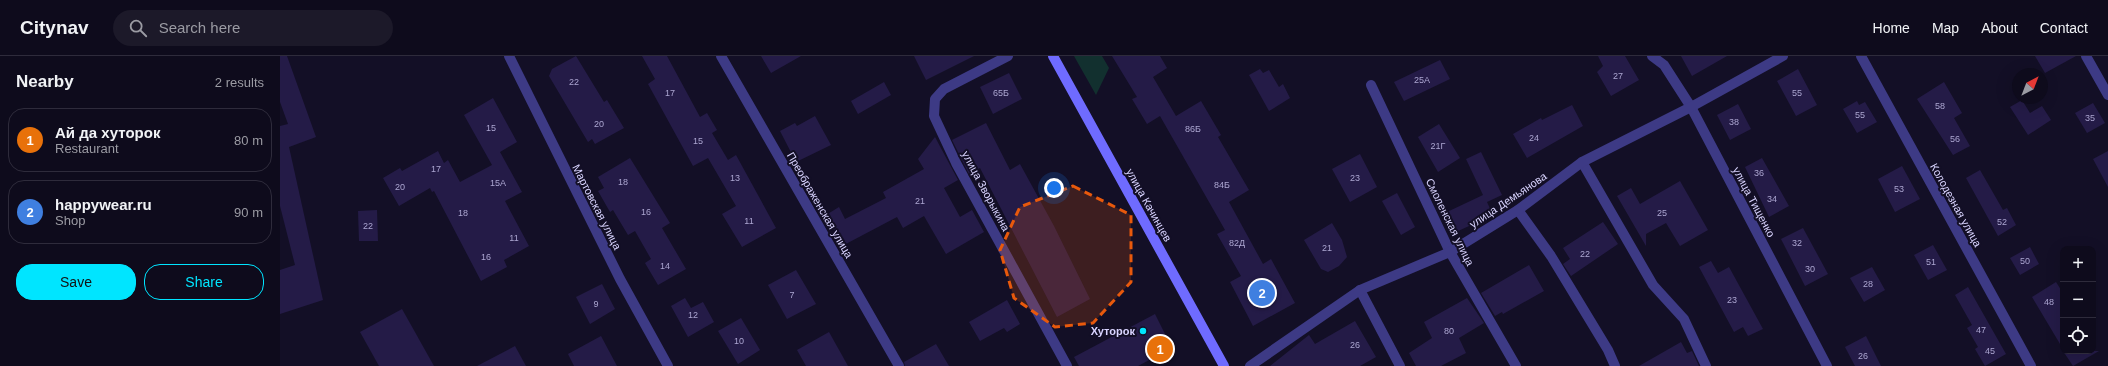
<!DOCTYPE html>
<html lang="en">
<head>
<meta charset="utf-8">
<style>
	:root { --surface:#0e0b1c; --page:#1c1929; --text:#f1f3f6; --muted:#9b9ba3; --line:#2e2b3b; --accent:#00e5ff }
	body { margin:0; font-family:Helvetica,sans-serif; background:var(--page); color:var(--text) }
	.controls { position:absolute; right:12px; bottom:12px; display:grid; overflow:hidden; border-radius:8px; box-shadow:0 4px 16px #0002 }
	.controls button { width:36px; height:36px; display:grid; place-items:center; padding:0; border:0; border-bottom:1px solid var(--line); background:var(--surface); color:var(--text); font:20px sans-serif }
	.compass { position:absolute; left:1732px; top:12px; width:36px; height:36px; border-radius:50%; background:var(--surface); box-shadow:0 4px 16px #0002; rotate:42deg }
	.you { position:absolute; left:774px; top:132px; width:14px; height:14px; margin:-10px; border:3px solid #fff; border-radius:50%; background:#1a73e8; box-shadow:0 0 0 6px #1a73e833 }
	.badge { display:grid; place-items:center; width:26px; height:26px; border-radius:50%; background:var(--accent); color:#fff; font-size:13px; font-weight:700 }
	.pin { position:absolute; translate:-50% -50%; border:2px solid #fff; box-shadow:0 1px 4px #0006 }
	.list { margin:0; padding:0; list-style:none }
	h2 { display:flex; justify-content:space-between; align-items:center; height:52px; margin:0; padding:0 16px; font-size:17px }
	h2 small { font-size:13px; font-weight:400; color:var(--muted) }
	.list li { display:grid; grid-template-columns:26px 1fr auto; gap:12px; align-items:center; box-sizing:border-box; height:64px; margin:0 8px 8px; padding:0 8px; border:1px solid var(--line); border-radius:16px }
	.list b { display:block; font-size:15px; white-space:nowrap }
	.list p { margin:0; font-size:13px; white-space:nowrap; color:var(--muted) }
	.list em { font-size:13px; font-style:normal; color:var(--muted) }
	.actions { display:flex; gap:8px; padding:12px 16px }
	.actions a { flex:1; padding:9px 0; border:1px solid var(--accent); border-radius:16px; text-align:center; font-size:14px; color:var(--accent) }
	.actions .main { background:var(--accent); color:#111 }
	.icon { flex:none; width:22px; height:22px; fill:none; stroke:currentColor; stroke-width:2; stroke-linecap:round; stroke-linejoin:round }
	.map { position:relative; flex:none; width:1828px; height:310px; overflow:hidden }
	header { display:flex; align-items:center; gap:24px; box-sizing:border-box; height:56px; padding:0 20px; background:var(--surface); border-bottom:1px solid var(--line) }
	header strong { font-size:19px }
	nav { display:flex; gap:22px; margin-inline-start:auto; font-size:14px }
	.search { width:280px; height:36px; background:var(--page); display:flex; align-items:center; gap:10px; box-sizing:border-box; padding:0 14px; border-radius:22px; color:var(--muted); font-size:15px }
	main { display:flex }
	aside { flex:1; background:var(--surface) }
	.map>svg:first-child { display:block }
	.green { fill:#12302f }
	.building { fill:#241b47 }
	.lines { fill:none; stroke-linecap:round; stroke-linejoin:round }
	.minor { stroke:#3d3a85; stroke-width:10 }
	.secondary { stroke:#6f6bff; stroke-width:10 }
	.marked { fill:#e8590c; fill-opacity:0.2; stroke:#e8590c; stroke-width:3; stroke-dasharray:8 5; stroke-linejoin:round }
	.poi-dot { fill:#00e5ff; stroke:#130f26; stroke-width:1.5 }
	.labels { text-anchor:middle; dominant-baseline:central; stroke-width:4; stroke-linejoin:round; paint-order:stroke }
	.number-label { font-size:9px; fill:#aca6d1 }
	.street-label { font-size:11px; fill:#d9d4ff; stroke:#130f26 }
	.poi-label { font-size:11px; font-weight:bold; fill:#d9d4ff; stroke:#130f26; text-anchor:end }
</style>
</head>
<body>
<header>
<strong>Citynav</strong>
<div class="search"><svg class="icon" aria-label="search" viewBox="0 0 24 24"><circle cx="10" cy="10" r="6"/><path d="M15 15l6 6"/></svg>Search here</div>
<nav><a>Home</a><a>Map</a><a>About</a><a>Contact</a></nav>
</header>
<main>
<aside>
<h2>Nearby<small>2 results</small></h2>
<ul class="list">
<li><span class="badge" style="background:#e8710a">1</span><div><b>Ай да хуторок</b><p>Restaurant</p></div><em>80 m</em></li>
<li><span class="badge" style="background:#3f7fe0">2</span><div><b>happywear.ru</b><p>Shop</p></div><em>90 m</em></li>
</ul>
<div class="actions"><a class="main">Save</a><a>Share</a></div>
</aside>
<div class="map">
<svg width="1828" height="310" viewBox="0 0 1828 310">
	<rect width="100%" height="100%" fill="#130f26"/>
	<polygon class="green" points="794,0 822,0 829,12 816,39"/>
	<g class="building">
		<polygon points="0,0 7,0 36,81 9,91 43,244 0,258 0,214 15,209 0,150 0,70 8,68 0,46"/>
		<polygon points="296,0 324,46 327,44 344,72 315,88 312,83 308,86 269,20 272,13"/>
		<polygon points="362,0 387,0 420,61 427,57 437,74 432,77 448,104 456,99 496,172 462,191 442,158 456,150 428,102 413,110 368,28 375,23"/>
		<polygon points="481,0 521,0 491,17"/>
		<polygon points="634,0 694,0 646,24"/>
		<polygon points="832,0 880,0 887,12 873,21 896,60 921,45 941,79 938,81 969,134 949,146 983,208 991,203 1015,247 973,270 950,226 961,220 937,178 945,174 880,60 867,68 852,43 857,41"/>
		<polygon points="1318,0 1345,0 1359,24 1331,40 1317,16 1323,10"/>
		<polygon points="1401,0 1447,0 1412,20"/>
		<polygon points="1755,0 1796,0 1765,17"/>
		<polygon points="1160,4 1170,23 1124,45 1114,26"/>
		<polygon points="980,13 983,17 989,14 999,31 1003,28 1010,42 989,55 969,19"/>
		<polygon points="1518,13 1537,49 1516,60 1497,25"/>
		<polygon points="729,17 742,43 713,58 700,31"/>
		<polygon points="604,26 611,39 578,58 571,45"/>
		<polygon points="1664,26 1682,57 1674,62 1690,90 1673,99 1637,43"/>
		<polygon points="213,42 237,86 220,96 242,136 225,145 249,190 224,204 227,211 201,225 154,135 152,136 150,132 119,150 103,122 120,112 122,115 158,95 164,107 168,104 180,126 212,109 184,59"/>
		<polygon points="1742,44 1750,57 1762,50 1771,64 1748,79 1730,51"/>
		<polygon points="1577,45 1579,49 1585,46 1597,66 1577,77 1563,53"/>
		<polygon points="1813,47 1825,67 1807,77 1795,57"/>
		<polygon points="1458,48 1471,73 1450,84 1437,59"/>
		<polygon points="1292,49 1303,70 1247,102 1233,78 1261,62 1262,64"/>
		<polygon points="535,60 551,89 516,106 500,75 515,67 517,70"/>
		<polygon points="706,67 730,114 740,108 774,170 810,243 777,261 700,112 689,118 672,84"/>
		<polygon points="1159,68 1180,102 1158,116 1138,81"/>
		<polygon points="655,81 678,124 664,132 680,161 692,154 704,176 666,198 644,160 623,172 617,161 562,190 546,159 559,151 565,163 606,142 603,136 644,113 638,103"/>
		<polygon points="1828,95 1828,131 1813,103"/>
		<polygon points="1201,96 1222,139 1207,146 1213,159 1176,176 1167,156 1203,139 1186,103"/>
		<polygon points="1080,98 1097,131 1070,146 1052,113"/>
		<polygon points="350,102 390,167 382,172 406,213 378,229 365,207 371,203 355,175 348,179 333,154 330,156 318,135 324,132 318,121"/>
		<polygon points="1482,102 1509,150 1489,161 1465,111"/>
		<polygon points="1622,110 1640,143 1615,156 1598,123"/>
		<polygon points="1700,114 1723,154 1727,152 1736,169 1718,180 1686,122"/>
		<polygon points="1400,125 1428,174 1400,190 1386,167 1366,178 1366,190 1337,140 1351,132 1360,148"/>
		<polygon points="1117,137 1135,171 1121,179 1102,145"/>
		<polygon points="97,154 98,185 79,185 78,155"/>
		<polygon points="1323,166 1338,188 1291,220 1283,208 1290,203 1283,192"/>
		<polygon points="1052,167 1062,184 1067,201 1059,210 1048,216 1041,213 1024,184"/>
		<polygon points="1523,172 1548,218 1525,230 1501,183"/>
		<polygon points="1653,189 1667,214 1648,224 1634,199"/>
		<polygon points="1750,191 1759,208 1740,219 1730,202"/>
		<polygon points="1431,205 1438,217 1449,211 1483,273 1468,280 1463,271 1454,276 1419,211"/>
		<polygon points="1249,209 1264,235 1223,258 1222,256 1215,260 1201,237"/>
		<polygon points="1592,211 1605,234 1584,246 1570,222"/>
		<polygon points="516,214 536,248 507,263 488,229"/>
		<polygon points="1776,226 1783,237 1783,293 1752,241"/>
		<polygon points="322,228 335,253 310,268 296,241"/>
		<polygon points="1688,231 1726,298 1705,310 1695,293 1698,291 1687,272 1692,269 1675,239"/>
		<polygon points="405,242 411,252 423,246 434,266 408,281 391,250"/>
		<polygon points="1187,242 1204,267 1179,282 1186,297 1161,310 1136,310 1129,297 1152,282 1144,266"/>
		<polygon points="727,244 740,268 727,276 724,272 700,285 689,266"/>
		<polygon points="122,253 154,310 99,310 80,276"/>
		<polygon points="875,258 892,292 858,310 799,310 794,301"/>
		<polygon points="461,262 480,294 458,308 438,275"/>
		<polygon points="1075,265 1096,301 1080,310 990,310 1029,279 1035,288"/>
		<polygon points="549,276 568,310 526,310 517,294"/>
		<polygon points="321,280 337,310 294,310 288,298"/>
		<polygon points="1586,280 1601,310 1575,310 1565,291"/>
		<polygon points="1401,286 1407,297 1412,295 1419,310 1359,310"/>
		<polygon points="656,288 669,310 625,310 624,306"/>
		<polygon points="235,290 246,310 197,310"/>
		<polygon points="1783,295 1819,295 1793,310"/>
	</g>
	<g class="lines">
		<g class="minor">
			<polyline points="229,0 340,223 388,310"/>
			<polyline points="441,0 619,310"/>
			<polyline points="728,0 664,33 655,43 654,60 676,107 787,310"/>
			<polyline points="1372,0 1384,9 1411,51 1547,310"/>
			<polyline points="1581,0 1751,310"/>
			<polyline points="1806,0 1828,39"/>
			<polyline points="1091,29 1170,196 1236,310"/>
			<polyline points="1302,106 1373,229 1404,263 1426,310"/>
			<polyline points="1238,154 1271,200 1328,294 1335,310"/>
			<polyline points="1080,234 1120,310"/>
			<polyline points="970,310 1080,234 1170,196 1238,154 1302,106 1411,51 1503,0"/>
		</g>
		<polyline class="secondary" points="773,0 944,310"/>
	</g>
	<path class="marked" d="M793 130 851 159V226L813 267 775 271 734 242 720 194 740 151Z"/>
	<circle class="poi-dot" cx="863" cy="275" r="4"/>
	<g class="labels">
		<g class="number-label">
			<text x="1338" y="20">27</text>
			<text x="1142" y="24">25А</text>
			<text x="294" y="26">22</text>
			<text x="390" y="37">17</text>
			<text x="721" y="37">65Б</text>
			<text x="1517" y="37">55</text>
			<text x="1660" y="50">58</text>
			<text x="1580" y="59">55</text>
			<text x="1810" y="62">35</text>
			<text x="1454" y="66">38</text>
			<text x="319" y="68">20</text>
			<text x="211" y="72">15</text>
			<text x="913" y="73">86Б</text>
			<text x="1254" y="82">24</text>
			<text x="1675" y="83">56</text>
			<text x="418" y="85">15</text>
			<text x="1158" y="90">21Г</text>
			<text x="156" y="113">17</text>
			<text x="1479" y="117">36</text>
			<text x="455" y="122">13</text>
			<text x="1075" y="122">23</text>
			<text x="343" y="126">18</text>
			<text x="218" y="127">15А</text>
			<text x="942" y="129">84Б</text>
			<text x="120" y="131">20</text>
			<text x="1619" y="133">53</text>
			<text x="1492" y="143">34</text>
			<text x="640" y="145">21</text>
			<text x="366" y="156">16</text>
			<text x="183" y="157">18</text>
			<text x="1382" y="157">25</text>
			<text x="469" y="165">11</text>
			<text x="1722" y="166">52</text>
			<text x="88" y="170">22</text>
			<text x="234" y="182">11</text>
			<text x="957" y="187">82Д</text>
			<text x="1517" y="187">32</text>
			<text x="1047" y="192">21</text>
			<text x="1305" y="198">22</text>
			<text x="206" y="201">16</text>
			<text x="1745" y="205">50</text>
			<text x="1651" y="206">51</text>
			<text x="385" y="210">14</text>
			<text x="1530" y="213">30</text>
			<text x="1588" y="228">28</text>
			<text x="512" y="239">7</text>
			<text x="1452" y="244">23</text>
			<text x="1769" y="246">48</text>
			<text x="316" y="248">9</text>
			<text x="413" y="259">12</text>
			<text x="1701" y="274">47</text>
			<text x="1169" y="275">80</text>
			<text x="459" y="285">10</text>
			<text x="1075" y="289">26</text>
			<text x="1710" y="295">45</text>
			<text x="1583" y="300">26</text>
		</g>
		<g class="street-label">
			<text transform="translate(706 135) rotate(62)">улица Зворыкина</text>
			<text transform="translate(1228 144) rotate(-34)">улица Демьянова</text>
			<text transform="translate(1474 146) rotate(62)">улица Тищенко</text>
			<text transform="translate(540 149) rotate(60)">Преображенская улица</text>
			<text transform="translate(869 149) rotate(61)">улица Качинцев</text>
			<text transform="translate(1676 149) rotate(61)">Колодезная улица</text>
			<text transform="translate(317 151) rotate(63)">Мартовская улица</text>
			<text transform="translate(1170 166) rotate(64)">Смоленская улица</text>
		</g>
		<g class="poi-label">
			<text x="855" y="275">Хуторок</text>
		</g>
	</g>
</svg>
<div class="controls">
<button>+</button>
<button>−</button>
<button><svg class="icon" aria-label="locate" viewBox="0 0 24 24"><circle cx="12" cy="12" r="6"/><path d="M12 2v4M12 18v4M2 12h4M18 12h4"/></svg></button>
</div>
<svg class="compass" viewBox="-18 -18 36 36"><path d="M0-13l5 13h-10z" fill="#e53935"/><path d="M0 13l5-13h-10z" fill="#9b9ba3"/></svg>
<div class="you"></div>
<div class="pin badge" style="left:880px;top:293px;background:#e8710a">1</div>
<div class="pin badge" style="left:982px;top:237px;background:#3f7fe0">2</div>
</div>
</main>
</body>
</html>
